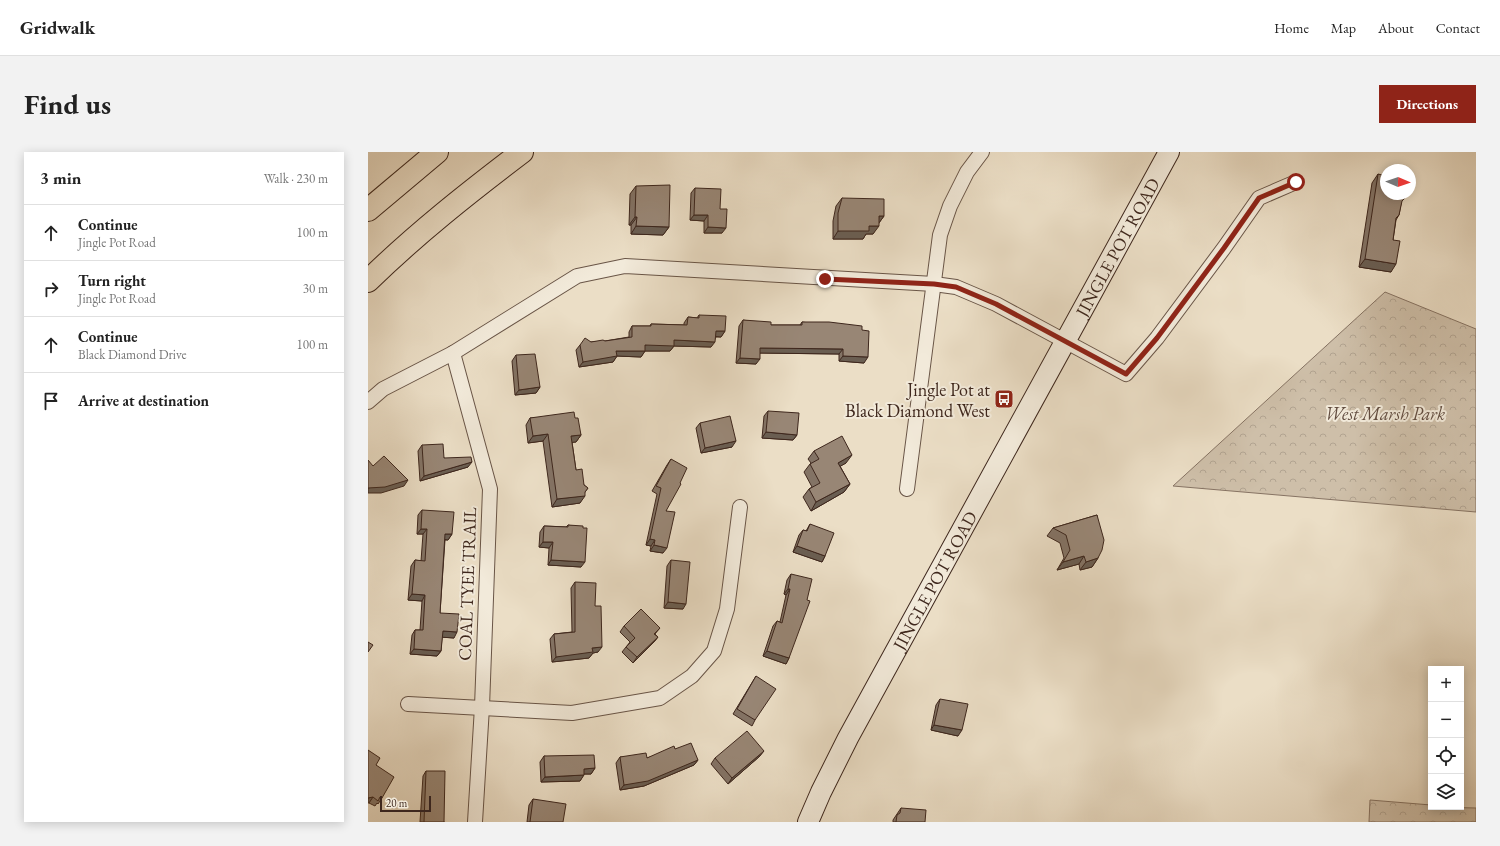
<!DOCTYPE html>
<html lang="en">
<head>
<meta charset="utf-8">
<style>
	:root { --surface:#fff; --page:#f2f2f2; --text:#222; --muted:#767676; --line:#e0e0e0; --accent:#8f2418 }
	body { margin:0; font-family:"EB Garamond",serif; background:var(--page); color:var(--text) }
	.controls { position:absolute; right:12px; bottom:12px; display:grid; overflow:hidden; border-radius:0px; box-shadow:0 2px 10px #0003 }
	.controls button { width:36px; height:36px; display:grid; place-items:center; padding:0; border:0; border-bottom:1px solid var(--line); background:var(--surface); color:var(--text); font:20px sans-serif }
	.compass { position:absolute; left:1012px; top:12px; width:36px; height:36px; border-radius:50%; background:var(--surface); box-shadow:0 2px 10px #0003; rotate:92deg }
	.scale { position:absolute; left:12px; bottom:10px; width:51px; box-sizing:border-box; padding-left:4px; border:2px solid #3e271d; border-top:0; font-size:11px; line-height:14px; white-space:nowrap; color:#3e271d; -webkit-text-stroke:3px #f2eada; paint-order:stroke }
	.stop { position:absolute; width:12px; height:12px; margin:-9px; border:3px solid #8f2418; border-radius:50%; background:#fff }
	.stop.end { background:#8f2418; border-color:#fff; box-shadow:0 1px 4px #0008 }
	.list { margin:0; padding:0; list-style:none }
	h2 { display:flex; justify-content:space-between; align-items:center; height:52px; margin:0; padding:0 16px; font-size:17px }
	h2 small { font-size:13px; font-weight:400; color:var(--muted) }
	.list li { display:grid; grid-template-columns:26px 1fr auto; gap:12px; align-items:center; box-sizing:border-box; height:56px; padding:0 16px; border-top:1px solid var(--line) }
	.list b { display:block; font-size:15px; white-space:nowrap }
	.list p { margin:0; font-size:13px; white-space:nowrap; color:var(--muted) }
	.list em { font-size:13px; font-style:normal; color:var(--muted) }
	.icon { flex:none; width:22px; height:22px; fill:none; stroke:currentColor; stroke-width:2; stroke-linecap:round; stroke-linejoin:round }
	.map { position:relative; flex:none; width:1108px; height:670px; overflow:hidden; border-radius:0px }
	header { display:flex; align-items:center; gap:24px; box-sizing:border-box; height:56px; padding:0 20px; background:var(--surface); border-bottom:1px solid var(--line) }
	header strong { font-size:19px }
	nav { display:flex; gap:22px; margin-inline-start:auto; font-size:14px }
	.intro { display:flex; align-items:center; justify-content:space-between; box-sizing:border-box; height:96px; padding:0 24px }
	h1 { margin:0; font-size:28px }
	.button { padding:10px 18px; border-radius:0px; background:var(--accent); color:#fff; font-size:14px; font-weight:700 }
	main { display:flex; gap:24px; padding:0 24px }
	aside { flex:1; background:var(--surface); border-radius:0px; box-shadow:0 2px 10px #0003 }
	.map>svg:first-child { display:block }
	.park { fill:url(#park-crowns); stroke:#867363 }
	.lines { fill:none; stroke-linecap:round; stroke-linejoin:round }
	.minor-casing { stroke:#695547; stroke-width:16 }
	.secondary-casing { stroke:#3e271d; stroke-width:22 }
	.trunk-casing { stroke:#3e271d; stroke-width:24 }
	.minor { stroke:#f2eada; stroke-width:14 }
	.secondary { stroke:#f2eada; stroke-width:20 }
	.trunk { stroke:#ebdec6; stroke-width:22 }
	.wall { fill:#837365; stroke:#3e271d }
	.shaded-wall { fill:#6a5e52; stroke:#3e271d }
	.building { fill:#988675; stroke:#3e271d }
	.route { stroke:#8f2418; stroke-width:5 }
	.labels { text-anchor:middle; dominant-baseline:central; stroke-width:4; stroke-linejoin:round; paint-order:stroke }
	.street-label { font-size:18px; fill:#3e271d; stroke:#f2eada }
	.poi-label { font-size:18px; fill:#3e271d; stroke:#f2eada; text-anchor:end }
	.park-label { font-size:18px; font-style:italic; fill:#624d40; stroke:#f2eada }
</style>
</head>
<body>
<header>
<strong>Gridwalk</strong>
<nav><a>Home</a><a>Map</a><a>About</a><a>Contact</a></nav>
</header>
<div class="intro"><h1>Find us</h1><a class="button">Directions</a></div>
<main>
<aside>
<h2>3 min<small>Walk · 230 m</small></h2>
<ul class="list">
<li><svg class="icon" aria-label="ahead" viewBox="0 0 24 24"><path d="M12 20V5M6 11l6-6 6 6"/></svg><div><b>Continue</b><p>Jingle Pot Road</p></div><em>100 m</em></li>
<li><svg class="icon" aria-label="right" viewBox="0 0 24 24"><path d="M7 20v-9h11M14 6l5 5-5 5"/></svg><div><b>Turn right</b><p>Jingle Pot Road</p></div><em>30 m</em></li>
<li><svg class="icon" aria-label="ahead" viewBox="0 0 24 24"><path d="M12 20V5M6 11l6-6 6 6"/></svg><div><b>Continue</b><p>Black Diamond Drive</p></div><em>100 m</em></li>
<li><svg class="icon" aria-label="arrive" viewBox="0 0 24 24"><path d="M6 21V4h12l-3 4 3 4H6"/></svg><div><b>Arrive at destination</b></div></li>
</ul>
</aside>
<div class="map">
<svg width="1108" height="670" viewBox="0 0 1108 670">
	<defs>
		<pattern id="park-crowns" width="20" height="18" patternUnits="userSpaceOnUse"><rect width="20" height="18" fill="#cebfa9"/><path d="M2 6a3 3 0 1 1 6 0M12 15a3 3 0 1 1 6 0" fill="none" stroke="#b2a491"/></pattern>
	</defs>
	<rect width="100%" height="100%" fill="#ebdec6"/>
	<filter id="stains"><feTurbulence type="fractalNoise" baseFrequency=".005" numOctaves="4"/><feColorMatrix values="0 0 0 0 .2 0 0 0 0 .09 0 0 0 0 .02 0 0 0 .5 -.17"/></filter>
	<radialGradient id="worn" r=".72"><stop offset=".6" stop-color="#630" stop-opacity="0"/><stop offset="1" stop-color="#630" stop-opacity=".3"/></radialGradient>
	<g class="park">
		<polygon points="1017,140 1108,177 1108,360 805,334"/>
		<polygon points="1002,648 1063,653 1063,655 1108,656 1108,670 1001,670"/>
	</g>
	<g class="lines">
		<defs>
			<g id="minor">
				<polyline points="85,201 122,337 114,555 107,670"/>
				<polyline points="0,250 15,237 85,201 209,124 257,114 566,132 588,135 628,152 758,222 789,186 856,96 891,46 928,30"/>
				<polyline points="539,337 572,83 582,54 599,20 614,0"/>
				<polyline points="40,552 204,561 292,546 324,524 346,499 359,457 372,355"/>
			</g>
			<g id="secondary">
				<path id="s1" d="M440 670 453 640 480 586 801 0"/>
			</g>
			<g id="trunk">
				<polyline points="0,58 69,0"/>
				<path d="M0 129C48 82 100 41 154 0"/>
			</g>
		</defs>
		<use href="#minor" class="minor-casing"/>
		<use href="#secondary" class="secondary-casing"/>
		<use href="#trunk" class="trunk-casing"/>
		<use href="#minor" class="minor"/>
		<use href="#secondary" class="secondary"/>
		<use href="#trunk" class="trunk"/>
	</g>
	<g class="wall">
		<polygon points="1010,22 1033,52 1031,63 1028,68 1025,88 1023,120 991,115 1004,31"/>
		<polygon points="268,34 301,75 295,83 263,82 263,73 261,73 262,42"/>
		<polygon points="327,36 352,57 354,81 336,81 336,69 322,68 323,41"/>
		<polygon points="474,46 516,64 511,71 505,82 498,82 495,87 465,87 465,69 468,54"/>
		<polygon points="331,163 357,179 353,185 348,185 343,195 306,194 302,199 277,199 273,205 249,204 245,210 211,215 208,198 212,193 223,190 237,189 261,185 261,180 264,174 282,174 283,172 316,173 316,171 320,165 329,166"/>
		<polygon points="375,168 403,173 432,173 434,170 494,178 496,211 471,209 471,202 392,201 388,212 368,211 371,174"/>
		<polygon points="148,203 172,235 168,241 147,243 144,209"/>
		<polygon points="400,259 429,283 425,288 394,286 396,264"/>
		<polygon points="162,266 207,266 213,283 208,290 204,290 208,318 216,333 220,336 217,340 212,351 184,355 175,289 160,291 158,273"/>
		<polygon points="332,271 364,295 333,301 328,276"/>
		<polygon points="54,293 76,306 100,315 52,329 50,299"/>
		<polygon points="446,299 478,311 472,314 482,332 476,340 443,359 435,345 441,337 444,335 436,320 442,312 443,311 440,307"/>
		<polygon points="303,307 298,359 295,401 282,399 283,394 278,393 289,342 284,339 299,313"/>
		<polygon points="54,358 84,382 80,388 77,388 72,461 86,486 74,485 73,499 69,504 42,502 44,483 47,478 52,478 54,449 40,448 43,414 47,408 53,409 55,382 49,382 50,363"/>
		<polygon points="729,363 730,406 724,415 712,418 711,412 689,418 696,406 692,391 679,384 685,376"/>
		<polygon points="442,372 457,404 454,410 425,400 431,383 435,378 438,379"/>
		<polygon points="200,373 215,376 213,415 180,413 181,396 171,395 172,380 176,374 198,375"/>
		<polygon points="303,408 315,457 296,456 299,414"/>
		<polygon points="423,422 421,506 418,512 395,504 405,474 409,469 412,470 418,443 416,442 419,428"/>
		<polygon points="207,430 227,454 230,500 225,501 221,506 184,510 182,487 186,482 204,480 203,436"/>
		<polygon points="256,474 292,476 287,482 290,485 286,490 265,511 254,500 262,490 252,480"/>
		<polygon points="388,524 387,568 384,574 365,562"/>
		<polygon points="572,547 590,584 563,578 568,553"/>
		<polygon points="307,597 330,608 326,613 276,634 252,638 248,611 252,605 279,606"/>
		<polygon points="176,604 227,616 223,622 216,622 212,629 173,630 172,610"/>
		<polygon points="392,604 360,632 343,612 347,606"/>
		<polygon points="8,613 14,646 10,652 9,651 7,654 1,651"/>
		<polygon points="58,619 76,670 52,670 55,624"/>
		<polygon points="165,647 195,670 159,670 161,653"/>
		<polygon points="533,656 557,670 525,670 525,668"/>
	</g>
	<g class="shaded-wall">
		<polygon points="326,63 340,63 336,69 322,68"/>
		<polygon points="511,64 516,64 510,72"/>
		<polygon points="267,65 269,65 263,73 261,73"/>
		<polygon points="268,74 301,75 295,83 263,82"/>
		<polygon points="501,74 511,74 505,82 498,82 495,87 465,87 470,79"/>
		<polygon points="340,75 358,76 354,81 336,81"/>
		<polygon points="997,107 1028,112 1023,120 991,115"/>
		<polygon points="348,179 357,179 353,185 344,184"/>
		<polygon points="306,188 347,190 343,195 306,194 302,199 273,199 277,193"/>
		<polygon points="392,196 475,197 471,202 388,201"/>
		<polygon points="248,199 277,199 273,205 249,204 245,210 211,215 215,210"/>
		<polygon points="475,204 500,205 496,211 471,209"/>
		<polygon points="372,206 392,207 388,212 368,211"/>
		<polygon points="172,235 168,241 147,243 151,238"/>
		<polygon points="398,280 429,283 425,288 394,286"/>
		<polygon points="180,282 175,289 160,291 165,284"/>
		<polygon points="213,283 208,290 198,291 203,284"/>
		<polygon points="368,289 364,295 333,301 337,296"/>
		<polygon points="484,303 478,311 464,319 470,311"/>
		<polygon points="104,310 100,315 52,329 56,324"/>
		<polygon points="40,328 36,334 13,341 0,341 0,336"/>
		<polygon points="482,332 476,340 443,359 448,350"/>
		<polygon points="214,344 217,344 212,351 184,355 189,347"/>
		<polygon points="53,377 59,377 55,382 49,382"/>
		<polygon points="77,382 84,382 80,388 74,387"/>
		<polygon points="282,387 287,388 283,394 278,393"/>
		<polygon points="175,390 185,390 181,396 171,395"/>
		<polygon points="286,393 299,396 295,401 282,399"/>
		<polygon points="429,394 457,404 454,410 425,400"/>
		<polygon points="716,404 711,412 689,418 695,410"/>
		<polygon points="730,406 724,415 712,418 718,410"/>
		<polygon points="183,408 217,410 213,415 180,413"/>
		<polygon points="420,437 422,437 418,443 416,442"/>
		<polygon points="44,442 57,443 54,449 40,448"/>
		<polygon points="300,450 318,452 315,457 296,456"/>
		<polygon points="75,479 89,480 86,486 71,485"/>
		<polygon points="290,485 286,490 265,511 269,505"/>
		<polygon points="234,495 230,500 225,501 221,506 184,510 188,505 224,496"/>
		<polygon points="46,497 73,499 69,504 42,502"/>
		<polygon points="399,499 421,506 418,512 395,504"/>
		<polygon points="566,573 594,578 590,584 563,578"/>
		<polygon points="396,599 392,604 360,632 364,626"/>
		<polygon points="330,608 326,613 276,634 252,638 256,633"/>
		<polygon points="227,616 223,622 212,622 216,617"/>
		<polygon points="216,623 212,629 173,630 177,625"/>
		<polygon points="5,645 1,651 0,651 0,646"/>
	</g>
	<g class="building">
		<polygon points="1010,22 1018,24 1018,42 1035,42 1037,46 1034,49 1031,63 1028,66 1025,88 1032,89 1028,112 997,107"/>
		<polygon points="302,33 301,75 268,74 269,65 267,65 268,34"/>
		<polygon points="327,36 353,37 352,57 359,57 358,76 340,75 340,63 326,63"/>
		<polygon points="474,46 516,47 516,64 511,64 511,74 501,74 501,79 470,79 470,61"/>
		<polygon points="331,163 358,164 357,179 348,179 347,190 306,188 306,194 277,193 277,199 248,199 249,204 215,210 212,193 217,186 223,190 235,188 237,189 264,185 264,174 283,174 283,172 319,173 320,165 331,166"/>
		<polygon points="375,168 403,170 403,173 434,173 434,170 461,170 494,174 494,178 501,179 500,205 475,204 475,197 392,196 392,207 372,206"/>
		<polygon points="167,202 172,235 151,238 148,203"/>
		<polygon points="400,259 431,261 429,283 398,280"/>
		<polygon points="206,260 207,266 210,266 213,283 203,284 208,318 214,317 216,333 220,336 217,340 217,344 189,347 180,282 165,284 162,266"/>
		<polygon points="362,264 368,289 337,296 332,271"/>
		<polygon points="474,284 484,303 470,311 482,332 448,350 441,337 452,331 442,312 451,307 446,299"/>
		<polygon points="75,292 76,306 103,305 104,310 56,324 54,293"/>
		<polygon points="16,304 40,328 17,335 0,336 0,308 5,314"/>
		<polygon points="303,307 319,316 312,331 313,332 298,359 307,360 299,396 286,393 287,388 282,387 293,336 288,334"/>
		<polygon points="54,358 86,360 84,382 77,382 72,461 91,462 89,480 75,479 73,499 46,497 47,478 55,478 57,443 44,442 47,408 57,409 59,377 53,377"/>
		<polygon points="729,363 736,388 734,398 730,406 718,410 716,404 695,410 702,398 698,383 685,376"/>
		<polygon points="442,372 466,381 457,404 429,394 435,378 439,379"/>
		<polygon points="200,373 215,374 215,376 219,376 217,410 183,408 185,390 175,390 176,374 200,375"/>
		<polygon points="303,408 322,410 318,452 300,450"/>
		<polygon points="423,422 444,427 439,448 442,449 421,506 399,499 409,469 414,471 422,437 420,437"/>
		<polygon points="207,430 228,431 227,454 233,454 234,495 224,496 225,500 188,505 186,482 207,480"/>
		<polygon points="273,457 292,476 286,482 290,485 269,505 258,495 267,486 256,474"/>
		<polygon points="0,490 5,493 0,500"/>
		<polygon points="388,524 408,537 387,568 369,557"/>
		<polygon points="572,547 600,552 594,578 566,573"/>
		<polygon points="379,579 396,599 364,626 347,606"/>
		<polygon points="323,591 330,608 280,629 256,633 252,605 278,601 279,606 306,594 307,597"/>
		<polygon points="0,598 12,606 8,613 26,625 14,646 12,645 10,649 5,645 0,646"/>
		<polygon points="226,603 227,616 216,617 216,623 177,625 176,604"/>
		<polygon points="58,619 77,619 76,670 56,670"/>
		<polygon points="165,647 198,652 195,670 162,670"/>
		<polygon points="533,656 558,658 557,670 528,670 529,663 532,661"/>
	</g>
	<g class="lines">
		<polyline class="route" points="457,127 566,132 588,135 628,152 758,222 789,186 856,96 891,46 928,30"/>
	</g>
	<defs>
		<symbol id="bus-square" viewBox="-11 -11 22 22"><rect x="-9" y="-9" width="18" height="18" rx="4" fill="#8f2418" stroke="#f2eada"/><path d="M-5-6H5V4H4V6H2V4H-2V6H-4V4H-5ZM-3.5-4V0h7V-4ZM-3.5 1.2v1.5H-2V1.2ZM2 1.2v1.5H3.5V1.2Z" fill="#fff"/></symbol>
	</defs>
	<g fill-rule="evenodd">
		<use href="#bus-square" x="625" y="236" width="22" height="22"/>
	</g>
	<g class="labels">
		<g class="street-label">
			<text stroke="none"><textPath href="#s1" startOffset="653">JINGLE POT ROAD</textPath></text>
			<text stroke="none"><textPath href="#s1" startOffset="273">JINGLE POT ROAD</textPath></text>
			<text transform="translate(99 432) rotate(-88)">COAL TYEE TRAIL</text>
		</g>
		<g class="poi-label">
			<text x="622" y="237">Jingle Pot at<tspan x="622" dy="21">Black Diamond West</tspan></text>
		</g>
		<g class="park-label">
			<text x="1017" y="261">West Marsh Park</text>
		</g>
	</g>
	<rect width="100%" height="100%" filter="url(#stains)"/>
	<rect width="100%" height="100%" fill="url(#worn)"/>
</svg>
<div class="controls">
<button>+</button>
<button>−</button>
<button><svg class="icon" aria-label="locate" viewBox="0 0 24 24"><circle cx="12" cy="12" r="6"/><path d="M12 2v4M12 18v4M2 12h4M18 12h4"/></svg></button>
<button><svg class="icon" aria-label="layers" viewBox="0 0 24 24"><path d="M12 4l9 5-9 5-9-5zM3 14l9 5 9-5"/></svg></button>
</div>
<svg class="compass" viewBox="-18 -18 36 36"><path d="M0-13l5 13h-10z" fill="#e53935"/><path d="M0 13l5-13h-10z" fill="#767676"/></svg>
<div class="scale">20 m</div>
<div class="stop" style="left:928px;top:30px"></div>
<div class="stop end" style="left:457px;top:127px"></div>
</div>
</main>
</body>
</html>
